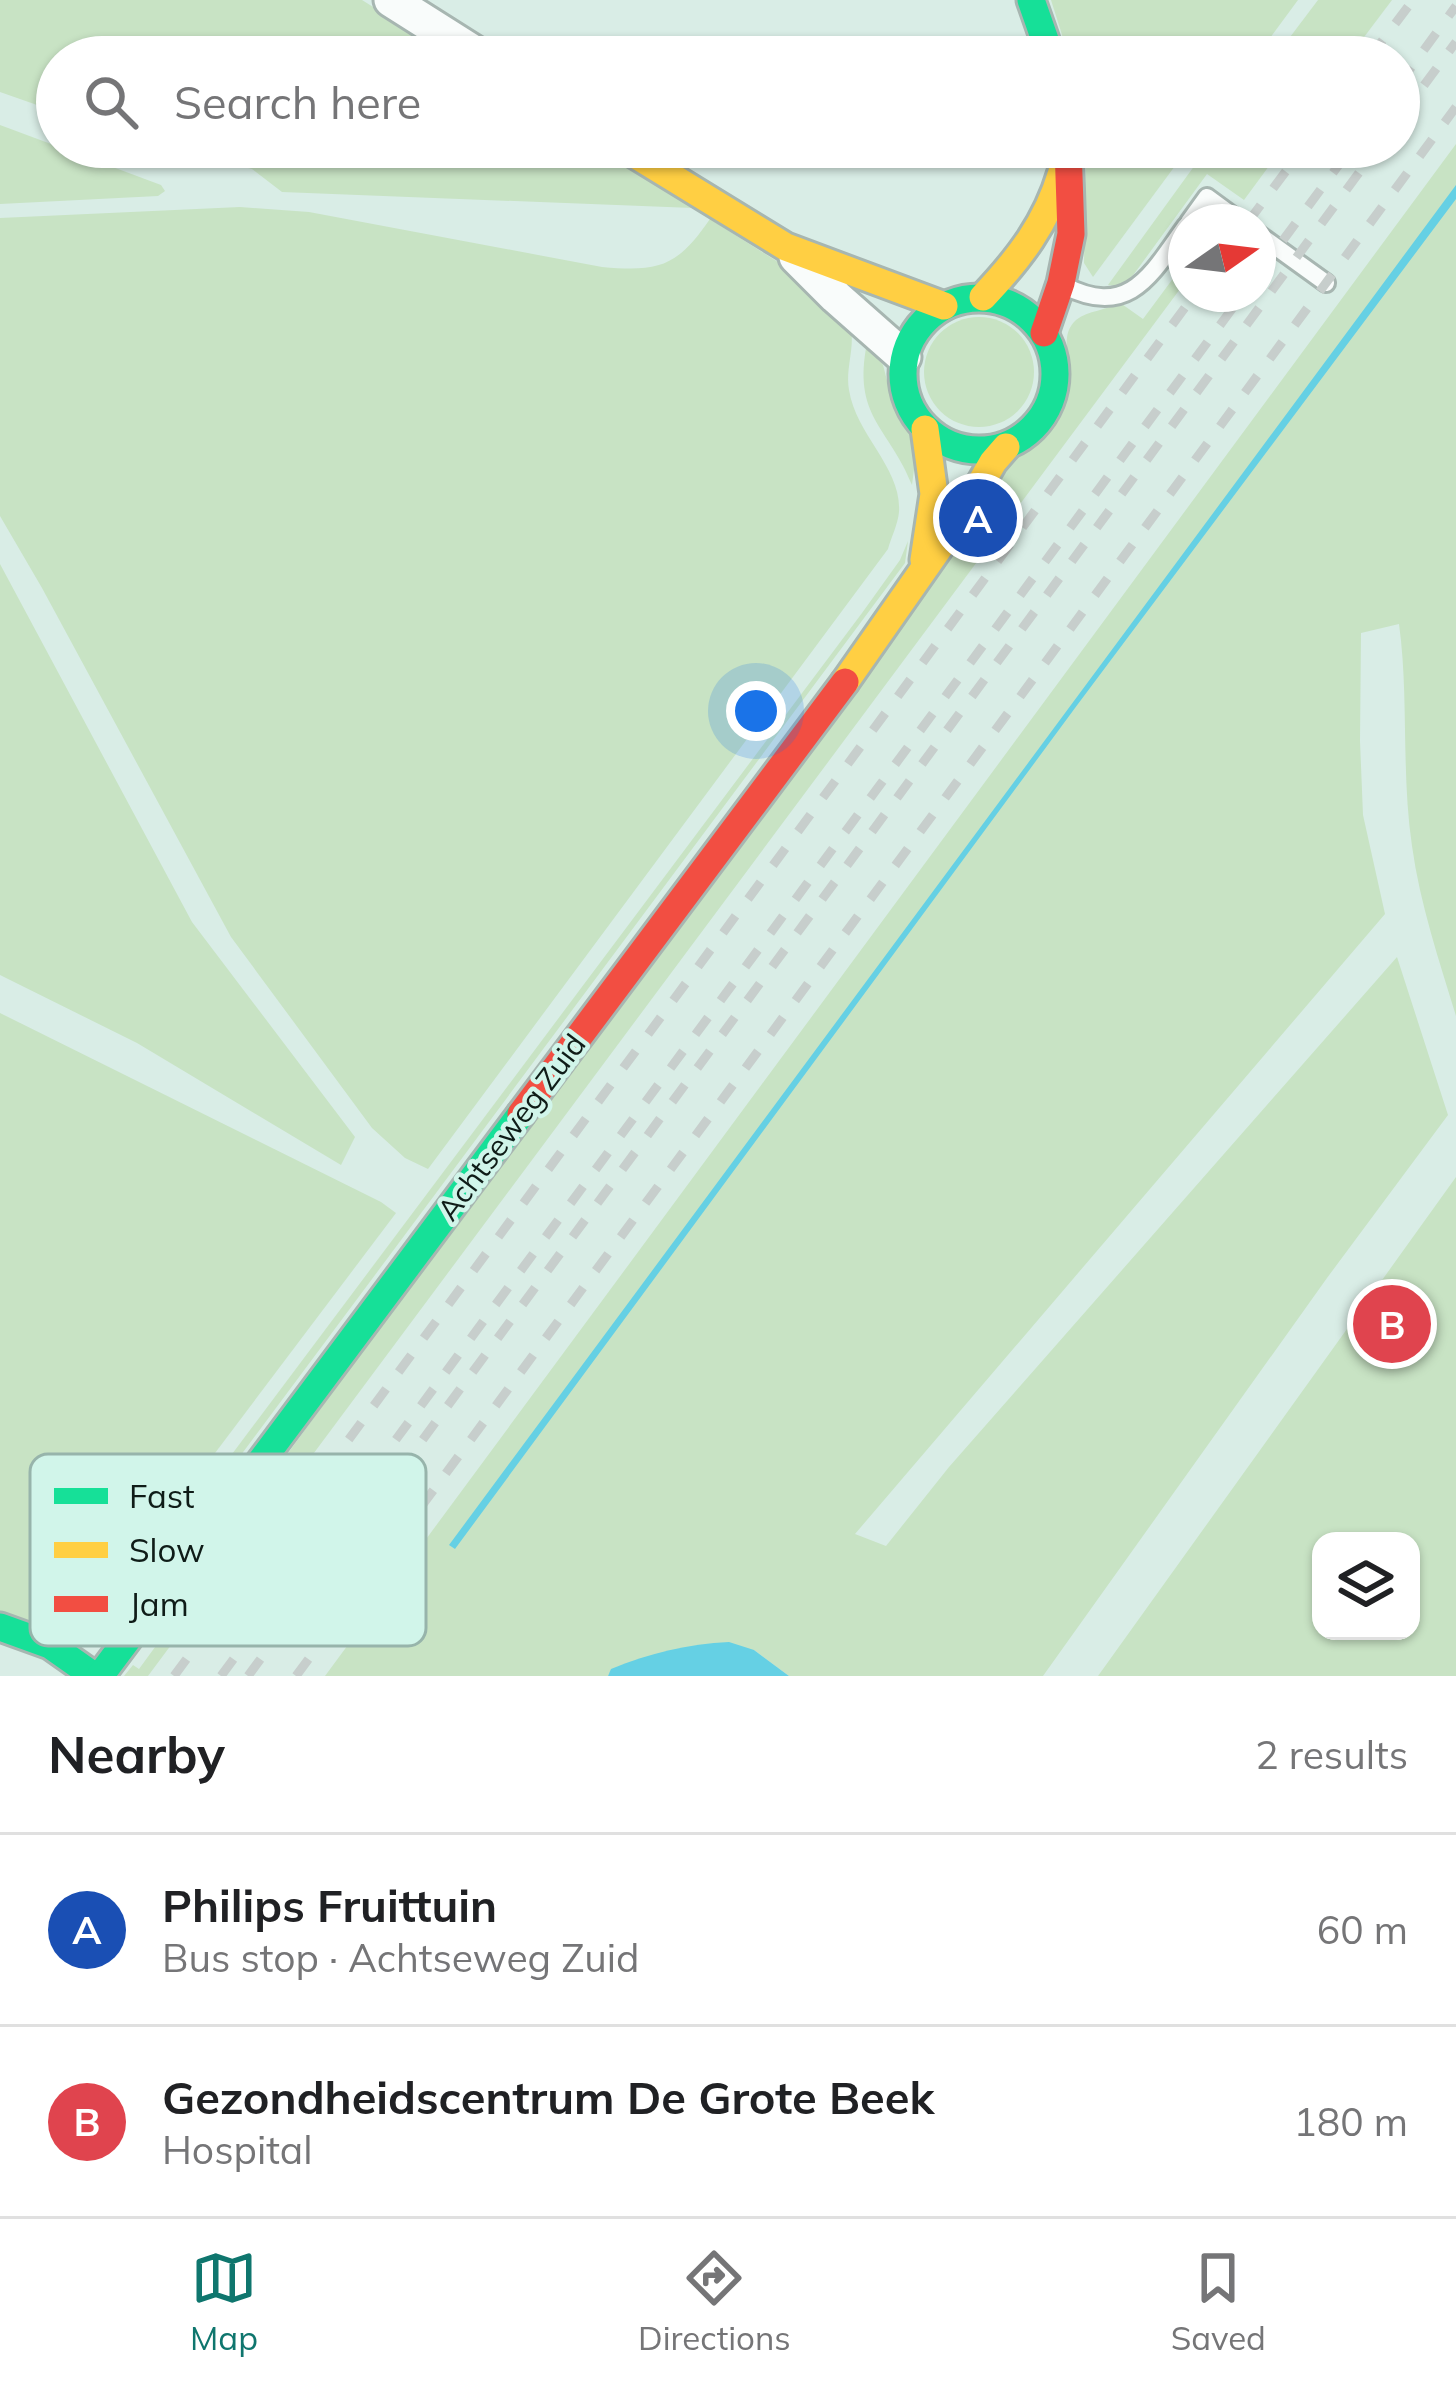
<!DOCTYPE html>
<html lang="en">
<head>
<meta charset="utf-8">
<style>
	:root { --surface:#fff; --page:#f2f2f2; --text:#202124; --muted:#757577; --line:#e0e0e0; --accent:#0f766e }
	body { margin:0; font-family:Mulish,sans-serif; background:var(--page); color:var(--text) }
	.controls { position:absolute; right:36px; bottom:36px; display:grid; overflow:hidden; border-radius:24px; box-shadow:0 3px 9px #0004 }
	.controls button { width:108px; height:108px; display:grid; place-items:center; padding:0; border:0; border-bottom:3px solid var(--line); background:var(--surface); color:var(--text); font:60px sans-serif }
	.compass { position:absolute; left:1168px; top:204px; width:108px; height:108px; border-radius:50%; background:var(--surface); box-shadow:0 3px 9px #0004; rotate:76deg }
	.you { position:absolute; left:756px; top:711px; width:42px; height:42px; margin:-30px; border:9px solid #fff; border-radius:50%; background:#1a73e8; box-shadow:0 0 0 18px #1a73e833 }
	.badge { display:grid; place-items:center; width:78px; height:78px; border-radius:50%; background:var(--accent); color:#fff; font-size:39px; font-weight:700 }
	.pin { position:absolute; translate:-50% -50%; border:6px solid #fff; box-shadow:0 3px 12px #0006 }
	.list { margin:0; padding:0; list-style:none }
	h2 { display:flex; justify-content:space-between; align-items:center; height:156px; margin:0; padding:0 48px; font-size:51px }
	h2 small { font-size:39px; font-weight:400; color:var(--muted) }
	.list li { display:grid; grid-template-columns:78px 1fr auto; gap:36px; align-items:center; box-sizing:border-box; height:192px; padding:0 48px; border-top:3px solid var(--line) }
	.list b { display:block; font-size:45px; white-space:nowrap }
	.list p { margin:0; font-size:39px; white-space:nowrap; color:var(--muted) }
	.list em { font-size:39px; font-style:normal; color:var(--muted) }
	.icon { flex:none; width:66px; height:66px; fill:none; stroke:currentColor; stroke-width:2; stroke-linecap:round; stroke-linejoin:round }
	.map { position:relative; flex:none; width:1456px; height:1676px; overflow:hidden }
	.search { position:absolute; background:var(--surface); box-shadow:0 3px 9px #0004; left:36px; right:36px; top:36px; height:132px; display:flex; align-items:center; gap:30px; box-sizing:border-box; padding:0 42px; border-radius:66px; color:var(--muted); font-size:45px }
	.sheet { height:540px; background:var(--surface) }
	nav { display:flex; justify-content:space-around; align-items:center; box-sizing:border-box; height:168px; border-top:3px solid var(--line); background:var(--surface); font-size:33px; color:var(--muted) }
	nav a { display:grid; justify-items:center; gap:6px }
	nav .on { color:var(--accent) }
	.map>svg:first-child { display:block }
	.green { fill:#c8e3c4; fill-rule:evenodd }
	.water { fill:#65d0e4 }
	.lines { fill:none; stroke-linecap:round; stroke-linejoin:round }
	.lane-casing { stroke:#a7b6b1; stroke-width:22 }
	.street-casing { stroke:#a7b6b1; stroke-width:39 }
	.fast-casing { stroke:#a7b6b1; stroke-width:33 }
	.slow-casing { stroke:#a7b6b1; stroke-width:33 }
	.jam-casing { stroke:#a7b6b1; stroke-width:33 }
	.lane { stroke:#f9fcfb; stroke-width:16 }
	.street { stroke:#f9fcfb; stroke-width:33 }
	.fast { stroke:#16e098; stroke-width:27 }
	.slow { stroke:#ffcf43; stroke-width:27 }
	.jam { stroke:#f24e42; stroke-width:27 }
	.rail { stroke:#c7cecc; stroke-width:9; stroke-dasharray:21 21; stroke-linecap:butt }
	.labels { text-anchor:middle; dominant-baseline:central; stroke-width:9; stroke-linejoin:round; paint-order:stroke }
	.street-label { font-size:30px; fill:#0f1c18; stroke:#d1f5ea }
	.key { fill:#d1f5ea; stroke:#97b4ab; stroke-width:3 }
	.key-label { font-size:33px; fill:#0f1c18 }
</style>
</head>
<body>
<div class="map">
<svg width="1456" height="1676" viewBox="0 0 1456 1676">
	<rect width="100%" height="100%" fill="#d9ede6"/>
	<g class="green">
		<polygon points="0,0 362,0 453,57 57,57 57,112 0,92"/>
		<polygon points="1051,0 1298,0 1256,57 1069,57"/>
		<polygon points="1318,0 1392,0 1349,57 1275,57"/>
		<polygon points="0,125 161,185 165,191 158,196 0,204"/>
		<path d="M1456 144V1016C1439 960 1420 904 1412 846 1401 772 1409 696 1399 624L1361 633 1360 741 1363 815 1385 914 855 1534 886 1546 949 1467 1397 957 1448 1115 1327 1278 1043 1676H789L754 1650 612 1669 608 1676H325Z"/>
		<polygon points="169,147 596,147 693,208 282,192 252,169"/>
		<polygon points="1086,147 1189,147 1093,277 1084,263"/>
		<polygon points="1208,147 1283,147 1244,200 1207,174 1134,274 1122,287 1108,285"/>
		<path d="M240 207 309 212 602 267C659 272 677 267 710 219L778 262 850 325C856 346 845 368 849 390 856 435 902 468 899 512 898 524 891 538 888 549L428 1169 405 1158 372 1128 231 937 42 588 0 516V218Z"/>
		<path d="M1186 261V281L148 1676H124L133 1665 139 1669 166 1632 161 1627 1016 456C1043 439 1067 417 1070 383 1072 362 1058 336 1076 320 1088 310 1107 311 1119 302L1143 319Z"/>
		<circle cx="979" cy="372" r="55"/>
		<path d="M867 343 883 365 893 404 917 447 912 485C889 427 852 417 867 343Z"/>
		<polygon points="908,541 905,563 107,1635 91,1624 116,1607 125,1597 862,613 900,560"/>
		<polygon points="0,564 192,922 355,1137 341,1165 137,1043 0,975"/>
		<polygon points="0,1013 381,1202 396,1213 114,1587 93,1605 50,1632 0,1612"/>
		<path d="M1456 1177V1676H1098ZM1321 1541H1411V1631H1321Z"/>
	</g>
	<g class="water">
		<polygon points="1456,185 1456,199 1075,708 455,1549 449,1545"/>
		<path d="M729 1642 754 1650 789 1676H608L611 1669C650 1653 688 1644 729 1642Z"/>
	</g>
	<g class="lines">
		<defs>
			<g id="lane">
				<polyline points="1189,222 1207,197 1241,222"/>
				<polyline points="1258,234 1326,283"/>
				<path d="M1065 286C1130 319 1152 273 1186 226"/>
			</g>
			<g id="street">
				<polyline points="391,0 481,57"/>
				<polyline points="796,257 836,297 904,357"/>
			</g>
			<g id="fast">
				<polyline points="1031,0 1051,57"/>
				<circle cx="979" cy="374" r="76"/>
				<polyline points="0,1627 50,1645 94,1676"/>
				<polyline points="100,1676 521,1114"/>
			</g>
			<g id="slow">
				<polyline points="623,147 786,247 944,306"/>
				<path d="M983 297C1019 259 1047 223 1062 172"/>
				<polyline points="924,560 934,494 925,429"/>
				<polyline points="845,682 966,509 993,462 1006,447"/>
			</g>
			<g id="jam">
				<polyline points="1044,333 1061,283 1071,234 1068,147"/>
				<polyline points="521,1114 845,682"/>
			</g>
		</defs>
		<use href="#lane" class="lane-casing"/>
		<use href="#street" class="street-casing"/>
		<use href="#fast" class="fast-casing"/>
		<use href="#slow" class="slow-casing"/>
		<use href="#jam" class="jam-casing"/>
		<use href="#lane" class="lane"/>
		<use href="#street" class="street"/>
		<use href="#fast" class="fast"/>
		<use href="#slow" class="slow"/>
		<use href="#jam" class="jam"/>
		<g class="rail">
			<polyline points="1370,57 1413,0"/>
			<polyline points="1399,84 1456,6"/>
			<polyline points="1399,119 1456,42"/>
			<polyline points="1248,222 1304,147"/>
			<polyline points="1258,274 1352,147"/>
			<polyline points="174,1676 1195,294"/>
			<polyline points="221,1676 1243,294"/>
			<polyline points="248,1676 1378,147"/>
			<polyline points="296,1676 1456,107"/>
		</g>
	</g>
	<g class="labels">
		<g class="street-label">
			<text transform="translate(511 1127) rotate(-53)">Achtseweg Zuid</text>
		</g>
	</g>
	<rect x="30" y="1454" width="396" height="192" rx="18" class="key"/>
	<rect x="54" y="1488" width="54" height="16" fill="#16e098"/>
	<rect x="54" y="1542" width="54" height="16" fill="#ffcf43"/>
	<rect x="54" y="1596" width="54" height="16" fill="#f24e42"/>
	<g class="key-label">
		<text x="129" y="1508">Fast</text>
		<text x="129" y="1562">Slow</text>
		<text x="129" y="1616">Jam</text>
	</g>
</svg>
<div class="controls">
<button><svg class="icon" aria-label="layers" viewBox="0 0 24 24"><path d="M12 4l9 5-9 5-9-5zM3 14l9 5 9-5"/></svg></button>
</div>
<svg class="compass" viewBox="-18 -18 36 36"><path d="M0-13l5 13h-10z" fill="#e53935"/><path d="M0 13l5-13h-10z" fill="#757577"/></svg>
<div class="you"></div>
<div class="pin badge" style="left:978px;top:518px;background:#1a4fb4">A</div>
<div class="pin badge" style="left:1392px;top:1324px;background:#e0444e">B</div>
<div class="search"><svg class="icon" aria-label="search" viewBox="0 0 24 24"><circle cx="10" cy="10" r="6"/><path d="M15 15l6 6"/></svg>Search here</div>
</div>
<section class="sheet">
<h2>Nearby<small>2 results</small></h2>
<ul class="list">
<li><span class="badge" style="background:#1a4fb4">A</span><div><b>Philips Fruittuin</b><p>Bus stop · Achtseweg Zuid</p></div><em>60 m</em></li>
<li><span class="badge" style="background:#e0444e">B</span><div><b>Gezondheidscentrum De Grote Beek</b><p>Hospital</p></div><em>180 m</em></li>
</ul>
</section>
<nav>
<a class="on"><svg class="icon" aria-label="map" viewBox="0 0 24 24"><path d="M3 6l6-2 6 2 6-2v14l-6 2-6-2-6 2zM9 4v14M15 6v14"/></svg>Map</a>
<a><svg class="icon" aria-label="directions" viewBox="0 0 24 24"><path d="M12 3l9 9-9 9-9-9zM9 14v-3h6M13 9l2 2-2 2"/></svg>Directions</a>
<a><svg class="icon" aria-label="saved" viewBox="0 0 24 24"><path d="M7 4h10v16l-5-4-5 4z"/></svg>Saved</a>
</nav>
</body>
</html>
